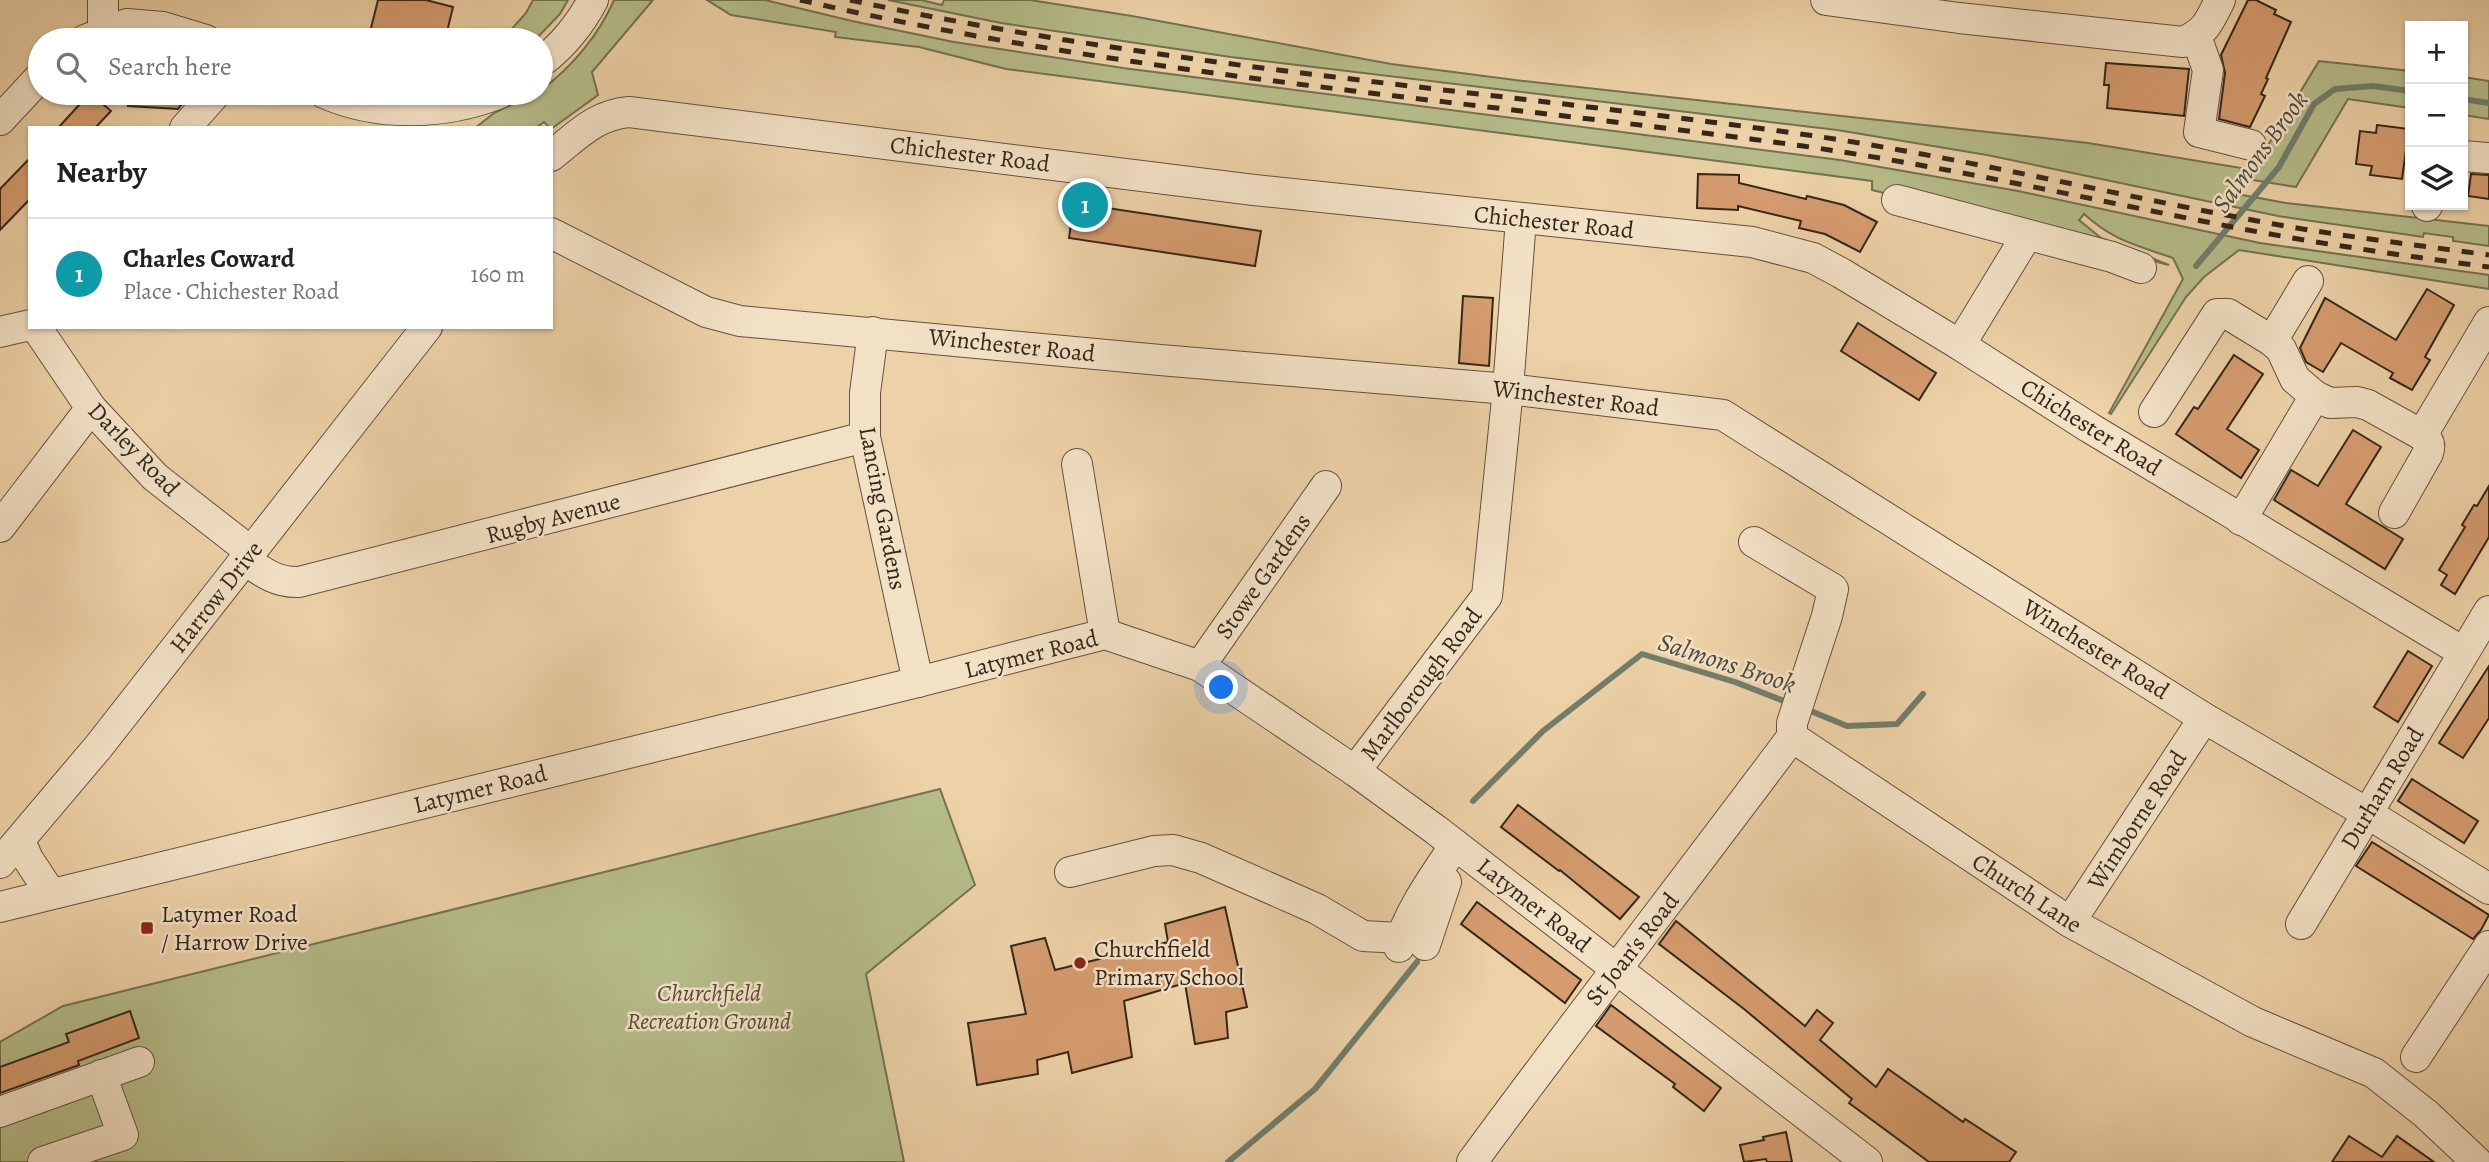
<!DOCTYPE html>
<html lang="en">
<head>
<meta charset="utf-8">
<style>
	:root { --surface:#fff; --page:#f2f2f2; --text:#202124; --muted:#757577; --line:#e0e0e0; --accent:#111827 }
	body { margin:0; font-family:Alegreya,serif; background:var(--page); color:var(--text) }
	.controls { position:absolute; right:21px; top:21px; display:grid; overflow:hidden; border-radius:0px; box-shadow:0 2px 5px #0004 }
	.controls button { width:63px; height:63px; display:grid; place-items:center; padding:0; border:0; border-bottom:2px solid var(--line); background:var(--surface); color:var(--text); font:35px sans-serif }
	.you { position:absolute; left:1222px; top:688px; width:24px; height:24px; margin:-18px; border:5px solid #fff; border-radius:50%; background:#1a73e8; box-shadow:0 0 0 10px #1a73e833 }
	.badge { display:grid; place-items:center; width:46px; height:46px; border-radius:50%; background:var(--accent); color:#fff; font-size:23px; font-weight:700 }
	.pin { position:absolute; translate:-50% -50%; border:4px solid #fff; box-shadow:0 2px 7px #0006 }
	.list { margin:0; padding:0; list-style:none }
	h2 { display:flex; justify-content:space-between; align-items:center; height:91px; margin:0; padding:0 28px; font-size:30px }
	h2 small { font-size:23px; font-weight:400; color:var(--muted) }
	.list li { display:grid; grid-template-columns:46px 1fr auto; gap:21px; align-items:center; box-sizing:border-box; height:112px; padding:0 28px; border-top:2px solid var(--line) }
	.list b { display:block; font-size:26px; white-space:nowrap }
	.list p { margin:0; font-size:23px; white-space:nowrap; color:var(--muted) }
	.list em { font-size:23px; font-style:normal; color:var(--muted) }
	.icon { flex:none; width:38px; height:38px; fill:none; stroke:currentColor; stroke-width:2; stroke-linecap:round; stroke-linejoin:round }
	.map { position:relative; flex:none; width:2489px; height:1162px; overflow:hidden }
	.search { position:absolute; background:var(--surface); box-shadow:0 2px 5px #0004; left:28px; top:28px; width:525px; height:77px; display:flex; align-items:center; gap:18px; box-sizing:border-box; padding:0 24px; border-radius:38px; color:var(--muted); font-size:26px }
	.panel { position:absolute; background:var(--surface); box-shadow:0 2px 5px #0004; left:28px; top:126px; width:525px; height:203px; border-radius:0px }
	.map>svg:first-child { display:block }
	.green { fill:#b5bc89; stroke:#747252; stroke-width:2 }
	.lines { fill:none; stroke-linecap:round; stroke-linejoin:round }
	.stream { stroke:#717e6c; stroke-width:6 }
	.building { fill:#d69c6f; stroke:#33271b; stroke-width:2 }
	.minor-casing { stroke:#62523e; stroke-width:32 }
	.minor { stroke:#f3e1c6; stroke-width:30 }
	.rail { stroke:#33271b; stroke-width:5; stroke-dasharray:12 12; stroke-linecap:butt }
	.poi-dot { fill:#8f2418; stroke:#f3e1c6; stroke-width:2.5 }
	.labels { text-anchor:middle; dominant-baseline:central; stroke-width:5; stroke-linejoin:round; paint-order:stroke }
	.street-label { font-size:24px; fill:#33271b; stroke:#f3e1c6 }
	.poi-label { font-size:24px; fill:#33271b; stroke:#f3e1c6; text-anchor:start }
	.park-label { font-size:24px; font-style:italic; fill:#544c36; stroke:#f3e1c6 }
	.water-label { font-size:26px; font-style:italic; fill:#4d4b3d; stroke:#f3e1c6 }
</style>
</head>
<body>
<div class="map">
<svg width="2489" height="1162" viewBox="0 0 2489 1162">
	<rect width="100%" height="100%" fill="#edd1a7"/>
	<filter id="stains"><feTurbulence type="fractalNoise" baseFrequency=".00286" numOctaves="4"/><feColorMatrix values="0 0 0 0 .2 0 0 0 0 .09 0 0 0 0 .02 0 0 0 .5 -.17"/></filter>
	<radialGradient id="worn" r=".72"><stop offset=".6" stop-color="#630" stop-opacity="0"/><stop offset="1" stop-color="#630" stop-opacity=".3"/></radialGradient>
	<g class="green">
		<polygon points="533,0 568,0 560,14 535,40 502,40 526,13"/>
		<path d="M614 0H653L592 72 598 95 551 129 544 122 536 128H475L494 113 536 93H541V90C571 68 599 35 614 0Z"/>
		<path d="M707 0H765L852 21 954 42 1123 68 1840 160 2018 191 2260 243 2489 275V289L2239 250 2204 277 2186 297 2111 414 2109 413 2183 279 2173 258C2136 245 2114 241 2084 214L2079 220 2101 238 2169 265 1872 190V181L1006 69 919 47 835 37 836 32 731 15Z"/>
		<polygon points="888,0 921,0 942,5 944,0 1030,0 1132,16 1391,64 1523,81 2088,143 2253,170 2319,61 2410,71 2410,108 2348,99 2296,187 2247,179 2237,194 2286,203 2489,226 2489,246 2453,241 2453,237 2424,233 2423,237 2278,216 1987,155 1837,130 1231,57 1001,23"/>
		<polygon points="2463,77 2489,81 2489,119 2463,115"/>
		<polygon points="940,789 975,885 866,974 904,1162 0,1162 0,1042 63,1006"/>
	</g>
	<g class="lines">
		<g class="stream">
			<polyline points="2463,99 2489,103"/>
			<polyline points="2196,266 2279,167 2314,104 2335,89 2373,86 2410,91"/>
			<polyline points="1806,709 1847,726 1897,724 1923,694"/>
			<polyline points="1473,801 1543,731 1642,654 1735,682 1789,703"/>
			<polyline points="1228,1162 1315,1089 1417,962"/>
		</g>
	</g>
	<g class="building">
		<polygon points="378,0 426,0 453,7 445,40 368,40"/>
		<polygon points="2248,0 2256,0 2276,10 2274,14 2291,22 2266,78 2268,79 2261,94 2265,96 2250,127 2219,119 2225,73 2221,55"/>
		<polygon points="2106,63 2189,69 2184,116 2107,108 2109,85 2104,85"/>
		<polygon points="90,93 111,111 95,128 58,128"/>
		<polygon points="128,93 190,93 178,109 128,106"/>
		<polygon points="2377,125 2409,129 2402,179 2370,175 2372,166 2356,164 2360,131 2376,133"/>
		<polygon points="30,158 30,199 0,230 0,189"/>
		<polygon points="1698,174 1739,175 1739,183 1806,199 1807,196 1844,205 1877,222 1860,252 1825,234 1799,228 1801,221 1738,206 1738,210 1697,208"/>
		<polygon points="2471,174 2489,175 2489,199 2468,196"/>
		<polygon points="1074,203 1261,231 1255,266 1069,238"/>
		<polygon points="2427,289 2454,305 2425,357 2430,360 2412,390 2390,378 2393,373 2341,343 2323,372 2306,362 2300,348 2325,298 2396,340"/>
		<polygon points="1463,296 1493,298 1489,366 1459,363"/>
		<polygon points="1858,323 1936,373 1919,400 1841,351"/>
		<polygon points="2234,355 2263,374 2227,429 2259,450 2241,478 2176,434 2194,407 2198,409"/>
		<polygon points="2353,430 2381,447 2346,504 2403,539 2385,569 2274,500 2291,470 2318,486"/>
		<polygon points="2489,486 2489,537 2455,594 2441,585 2447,575 2439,570 2465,527 2462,525 2474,505 2477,506"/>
		<polygon points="2408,651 2432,666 2398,722 2374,707"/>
		<polygon points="2489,666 2489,718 2463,758 2439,743"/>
		<polygon points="2412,779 2478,821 2464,843 2398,801"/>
		<polygon points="1518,805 1639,897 1620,919 1560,870 1559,871 1501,827"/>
		<polygon points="2372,842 2489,915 2481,930 2473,939 2356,866"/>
		<polygon points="1477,902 1581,980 1565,1003 1461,924"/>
		<polygon points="1225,907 1247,1007 1226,1012 1228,1038 1195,1044 1185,983 1124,1001 1132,1057 1072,1073 1068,1052 1037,1060 1038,1074 977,1085 968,1023 1026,1014 1011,946 1045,938 1055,970 1168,942 1165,924"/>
		<polygon points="1676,921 1805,1026 1817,1010 1833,1023 1820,1040 1876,1087 1888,1069 1963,1122 1965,1119 2016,1152 2009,1162 1929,1162 1849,1103 1852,1099 1744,1009 1659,944"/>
		<polygon points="1611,1005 1721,1088 1704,1111 1673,1087 1675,1084 1596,1026"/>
		<polygon points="130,1011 139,1038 78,1061 79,1065 0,1093 0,1067 69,1042 66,1034"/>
		<polygon points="1786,1132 1792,1162 1767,1162 1766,1159 1744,1162 1740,1145 1764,1140 1763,1137"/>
		<polygon points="2349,1136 2382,1157 2397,1136 2434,1162 2332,1162"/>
	</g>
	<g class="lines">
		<defs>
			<g id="minor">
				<polyline points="103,0 103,32"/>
				<path d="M1826 0 1959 18 2183 42C2206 32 2209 22 2220 0"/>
				<polyline points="2196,36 2208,70 2199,132 2251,145"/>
				<polyline points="85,40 127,24 163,27 206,40"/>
				<path d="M541 62C562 47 581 23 593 0"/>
				<path d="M324 93C378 117 445 115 500 93"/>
				<polyline points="0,120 40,77"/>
				<polyline points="185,128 216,93"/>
				<path d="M551 156C577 136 595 115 629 112L1254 190 1752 242 1813 258 1841 273 1960 345 2090 428 2463 652"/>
				<polyline points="2463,156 2489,158"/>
				<polyline points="1897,200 2112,257 2141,268"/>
				<polyline points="2427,206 2427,205"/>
				<polyline points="551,233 706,312 740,321 1160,360 1508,389 1723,415 2204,718 2367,813 2489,889"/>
				<polyline points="36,327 91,408 155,477 251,552"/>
				<polyline points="0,332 30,325"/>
				<polyline points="873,332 865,393 865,437 918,682"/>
				<polyline points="2272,341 2308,281"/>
				<polyline points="1960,345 2027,235"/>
				<polyline points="2154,412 2217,314 2228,314 2272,341 2281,349 2295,379 2315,396"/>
				<polyline points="1077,464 1105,634"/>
				<path d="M2394 513 2428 453C2431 444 2429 440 2422 435"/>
				<polyline points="2241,520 2315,396 2330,403 2357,402 2368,405 2422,435 2489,322"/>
				<polyline points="0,527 91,408"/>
				<polyline points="1754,542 1833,589 1827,616 1792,723 1792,737 2070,922 2253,1022 2374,1073 2426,1114 2477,1162"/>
				<path d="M245 560C262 572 277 583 299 582L865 437"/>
				<polyline points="1200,666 1326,486"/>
				<polyline points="1355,771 1487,596 1508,389 1521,219"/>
				<polyline points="20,841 28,859 51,894"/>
				<polyline points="0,863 99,746 427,327"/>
				<polyline points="1070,872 1154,851 1173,850 1201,858 1317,909 1363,936 1401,938"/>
				<polyline points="0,907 918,682 1105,634 1200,666 1355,771 1436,830 1867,1162"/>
				<polyline points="2070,922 2204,718"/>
				<polyline points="2301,924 2489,611"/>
				<polyline points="1425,945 1446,882"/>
				<path d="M1399 947C1407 913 1436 874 1455 845"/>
				<polyline points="2416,1057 2489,946"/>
				<polyline points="0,1112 139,1062"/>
				<polyline points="43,1162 123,1135 101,1075"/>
				<path d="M1472 1162C1577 1019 1686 879 1792 737"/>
			</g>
		</defs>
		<use href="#minor" class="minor-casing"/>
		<use href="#minor" class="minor"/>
		<g class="rail">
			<path d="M800 0C1130 76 1468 100 1803 146 1943 166 2079 197 2217 224 2307 242 2398 255 2489 267"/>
			<path d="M850 0C1166 68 1488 90 1808 135 1965 158 2119 196 2274 224 2346 237 2417 245 2489 255"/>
		</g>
	</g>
	<g class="poi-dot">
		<rect x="140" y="921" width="14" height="14" rx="3.5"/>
		<circle cx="1080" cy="963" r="7"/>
	</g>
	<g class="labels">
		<g class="street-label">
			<text transform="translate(970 154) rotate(7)">Chichester Road</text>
			<text transform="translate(1554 222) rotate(6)">Chichester Road</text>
			<text transform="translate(1012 345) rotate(6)">Winchester Road</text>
			<text transform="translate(1576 398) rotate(7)">Winchester Road</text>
			<text transform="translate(2091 427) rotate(32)">Chichester Road</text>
			<text transform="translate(134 449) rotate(46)">Darley Road</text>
			<text transform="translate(883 508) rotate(79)">Lancing Gardens</text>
			<text transform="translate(553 518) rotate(-15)">Rugby Avenue</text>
			<text transform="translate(1263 576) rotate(-55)">Stowe Gardens</text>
			<text transform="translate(216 597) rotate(-52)">Harrow Drive</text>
			<text transform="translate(2096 649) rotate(32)">Winchester Road</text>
			<text transform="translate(1031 654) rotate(-14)">Latymer Road</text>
			<text transform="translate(1421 684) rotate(-53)">Marlborough Road</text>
			<text transform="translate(2382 788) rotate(-59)">Durham Road</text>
			<text transform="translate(480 789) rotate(-14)">Latymer Road</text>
			<text transform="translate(2137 820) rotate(-57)">Wimborne Road</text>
			<text transform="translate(2027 893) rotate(33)">Church Lane</text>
			<text transform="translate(1534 905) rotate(38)">Latymer Road</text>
			<text transform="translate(1632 949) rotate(-52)">St Joan's Road</text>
		</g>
		<g class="poi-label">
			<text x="161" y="914">Latymer Road<tspan x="161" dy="28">/ Harrow Drive</tspan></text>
			<text x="1094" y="949">Churchfield<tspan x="1094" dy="28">Primary School</tspan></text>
		</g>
		<g class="park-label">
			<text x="709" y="993">Churchfield<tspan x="709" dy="28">Recreation Ground</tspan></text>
		</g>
		<g class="water-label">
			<text transform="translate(2260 152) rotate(-54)">Salmons Brook</text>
			<text transform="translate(1727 663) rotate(18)">Salmons Brook</text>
		</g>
	</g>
	<rect width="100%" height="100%" filter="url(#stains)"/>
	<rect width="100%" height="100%" fill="url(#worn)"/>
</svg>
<div class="controls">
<button>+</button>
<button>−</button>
<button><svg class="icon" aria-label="layers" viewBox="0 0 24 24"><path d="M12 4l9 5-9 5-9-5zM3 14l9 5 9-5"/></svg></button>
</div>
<div class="you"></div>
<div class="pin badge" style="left:1085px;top:205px;background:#0f9aa8">1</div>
<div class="search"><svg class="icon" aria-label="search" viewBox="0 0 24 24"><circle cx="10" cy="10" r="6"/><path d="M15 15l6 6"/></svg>Search here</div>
<section class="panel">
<h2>Nearby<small></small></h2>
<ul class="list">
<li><span class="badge" style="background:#0f9aa8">1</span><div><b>Charles Coward</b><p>Place · Chichester Road</p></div><em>160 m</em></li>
</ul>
</section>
</div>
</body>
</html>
